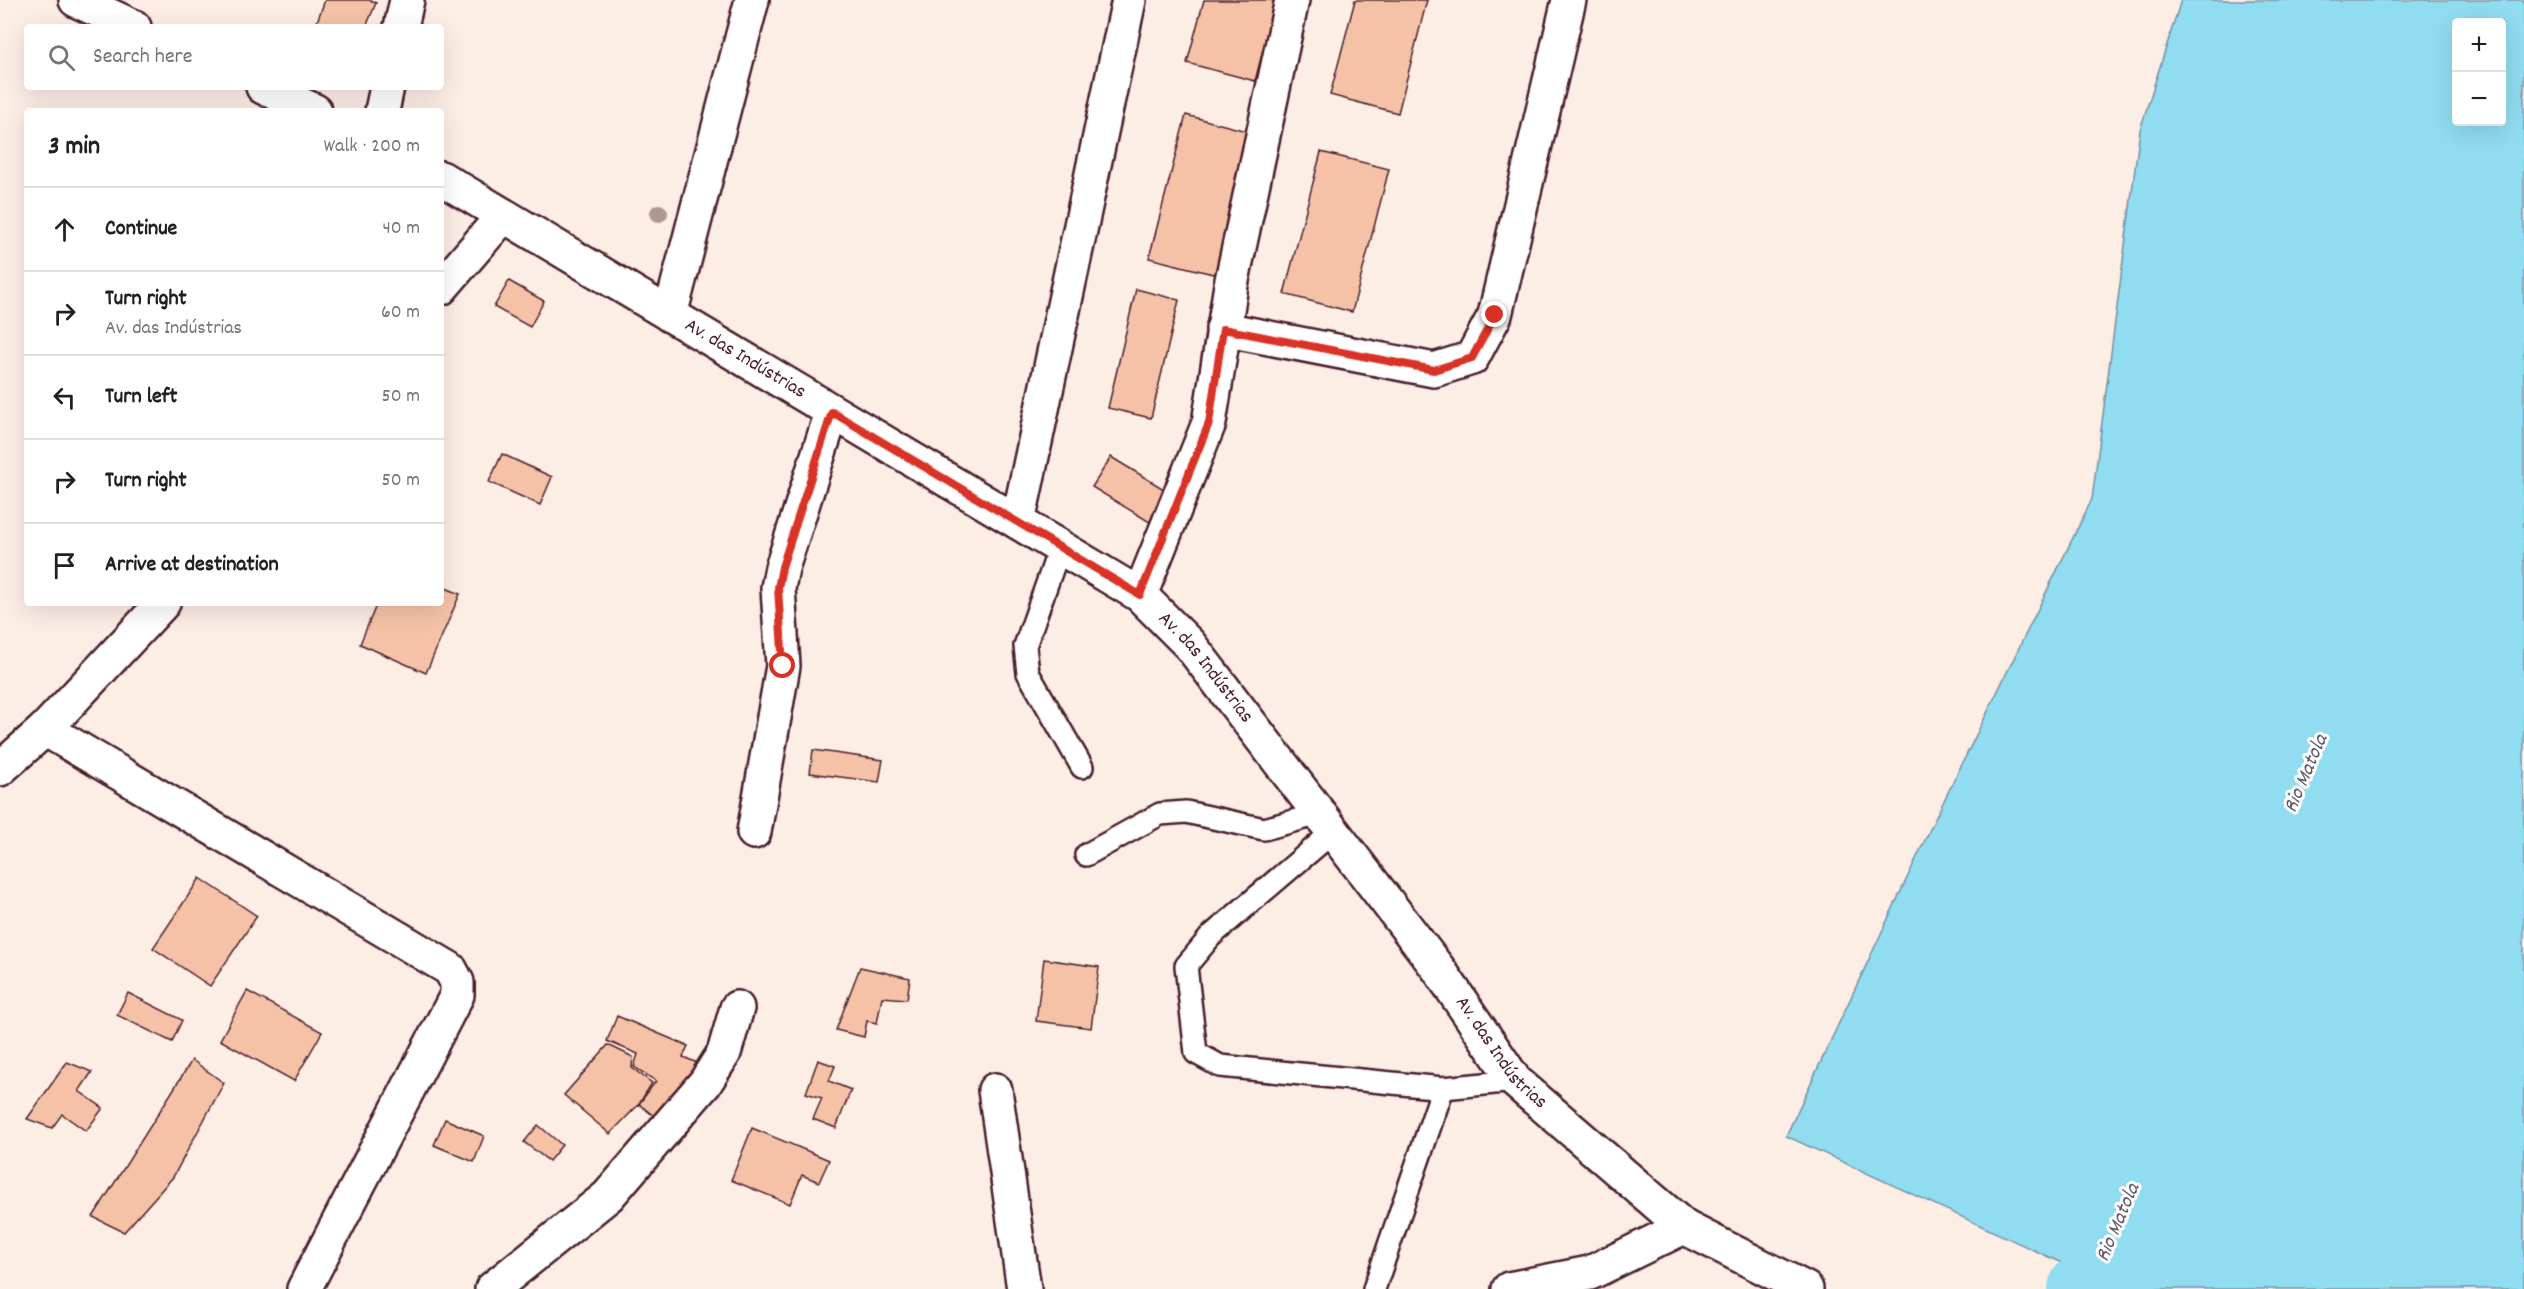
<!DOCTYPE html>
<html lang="en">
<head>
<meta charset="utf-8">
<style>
	:root { --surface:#fff; --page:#f2f2f2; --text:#202124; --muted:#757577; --line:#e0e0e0 }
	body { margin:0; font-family:Dekko,sans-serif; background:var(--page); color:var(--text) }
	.controls { position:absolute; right:18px; top:18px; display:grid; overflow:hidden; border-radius:6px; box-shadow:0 6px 24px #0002 }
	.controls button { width:54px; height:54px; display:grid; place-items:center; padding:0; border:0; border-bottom:2px solid var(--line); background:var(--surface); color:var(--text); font:30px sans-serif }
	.stop { position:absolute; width:18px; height:18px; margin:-14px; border:4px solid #d93025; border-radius:50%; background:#fff }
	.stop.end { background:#d93025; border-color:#fff; box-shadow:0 2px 6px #0008 }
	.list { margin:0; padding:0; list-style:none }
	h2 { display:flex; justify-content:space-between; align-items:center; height:78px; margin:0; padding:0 24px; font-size:26px }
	h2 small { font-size:20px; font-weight:400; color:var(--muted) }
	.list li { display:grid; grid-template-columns:39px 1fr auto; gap:18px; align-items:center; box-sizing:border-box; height:84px; padding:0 24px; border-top:2px solid var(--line) }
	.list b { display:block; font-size:22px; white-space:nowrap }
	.list p { margin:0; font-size:20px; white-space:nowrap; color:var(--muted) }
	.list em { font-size:20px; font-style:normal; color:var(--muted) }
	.icon { flex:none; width:33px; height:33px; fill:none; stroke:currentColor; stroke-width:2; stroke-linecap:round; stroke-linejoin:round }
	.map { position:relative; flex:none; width:2524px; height:1289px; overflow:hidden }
	.search { position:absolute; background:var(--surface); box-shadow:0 6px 24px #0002; left:24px; top:24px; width:420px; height:66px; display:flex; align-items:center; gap:15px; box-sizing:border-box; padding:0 21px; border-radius:6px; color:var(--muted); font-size:22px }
	.panel { position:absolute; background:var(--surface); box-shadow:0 6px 24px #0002; left:24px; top:108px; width:420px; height:498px; border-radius:6px }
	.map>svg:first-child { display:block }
	.water { fill:#90dcf0; stroke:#7490a1; stroke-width:1.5; fill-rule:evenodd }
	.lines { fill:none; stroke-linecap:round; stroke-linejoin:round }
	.river { stroke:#90dcf0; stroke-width:70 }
	.building { fill:#f5c2a7; stroke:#4a1f2b; stroke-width:1.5 }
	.service-casing { stroke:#4a1f2b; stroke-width:26 }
	.minor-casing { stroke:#4a1f2b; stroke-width:38 }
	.tertiary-casing { stroke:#4a1f2b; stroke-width:38 }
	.service { stroke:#fff; stroke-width:21 }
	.minor { stroke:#fff; stroke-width:33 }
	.tertiary { stroke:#fff; stroke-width:33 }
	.tree { fill:#ad998f }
	.route { stroke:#d93025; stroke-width:8 }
	.labels { text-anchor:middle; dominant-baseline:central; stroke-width:6; stroke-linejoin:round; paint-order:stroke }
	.street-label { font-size:20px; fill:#4a1f2b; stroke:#fff }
	.water-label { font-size:21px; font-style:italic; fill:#5f5866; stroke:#fff }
</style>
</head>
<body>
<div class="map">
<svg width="2524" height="1289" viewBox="0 0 2524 1289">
	<rect width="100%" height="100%" fill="#fcede5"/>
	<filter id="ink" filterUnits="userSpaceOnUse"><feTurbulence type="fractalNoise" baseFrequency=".0167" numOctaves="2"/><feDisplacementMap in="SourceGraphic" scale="12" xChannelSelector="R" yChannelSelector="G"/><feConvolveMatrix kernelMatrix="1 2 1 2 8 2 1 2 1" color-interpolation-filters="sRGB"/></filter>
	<g filter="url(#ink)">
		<path class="water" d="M2181 0H2524V1289H2118L1786 1136 1932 825 2092 499 2140 130ZM2456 22H2502V122H2456Z"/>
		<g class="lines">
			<polyline class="river" points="2083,1289 2096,1278 2134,1188"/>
		</g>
		<g class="building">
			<polygon points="325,0 369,0 376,3 366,27 315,27"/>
			<polygon points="1204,0 1276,0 1255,81 1187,63"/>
			<polygon points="1355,0 1427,0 1398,113 1330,95"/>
			<polygon points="1186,115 1254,133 1217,275 1149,258"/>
			<polygon points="1321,152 1389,169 1352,312 1284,294"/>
			<polygon points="509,281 544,301 530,327 494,307"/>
			<polygon points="1136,289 1179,300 1151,418 1108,408"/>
			<polygon points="502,454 552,477 540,505 489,482"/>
			<polygon points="1111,457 1172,494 1153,524 1092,487"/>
			<polygon points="441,586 460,594 426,673 360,644 377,603 441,603"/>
			<polygon points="813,750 883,760 879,782 810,773"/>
			<polygon points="200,878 257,916 210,986 153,948"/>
			<polygon points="1044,959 1099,967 1091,1028 1036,1021"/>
			<polygon points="860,967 910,978 907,999 882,997 877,1023 867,1021 864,1037 836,1030"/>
			<polygon points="247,991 322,1032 294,1081 220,1040"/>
			<polygon points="128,993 182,1020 172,1042 117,1015"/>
			<polygon points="617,1016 688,1046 683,1057 705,1066 665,1125 639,1104 656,1081 634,1067 638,1054 607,1041"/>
			<polygon points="608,1045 633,1057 632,1068 652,1083 639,1104 610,1134 564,1095"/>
			<polygon points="192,1060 224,1083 173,1177 124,1232 93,1217"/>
			<polygon points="818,1060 835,1066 829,1081 851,1090 836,1128 813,1119 822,1098 806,1093"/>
			<polygon points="67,1062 92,1072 79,1091 103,1108 86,1131 62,1114 52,1128 27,1119"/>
			<polygon points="445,1119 484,1136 474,1162 434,1145"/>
			<polygon points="538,1125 562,1145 549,1161 524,1142"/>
			<polygon points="752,1128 829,1160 819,1182 802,1175 790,1204 731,1180"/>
		</g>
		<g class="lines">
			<defs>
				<g id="service">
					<polyline points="1060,547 1025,646 1028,673 1082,767"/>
					<polyline points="1334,831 1211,936 1186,966 1196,1053 1220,1066 1443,1088 1515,1081"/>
					<polyline points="1086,855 1160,814 1186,812 1264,829 1319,814"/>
					<polyline points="1374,1289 1443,1088"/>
				</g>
				<g id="minor">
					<polyline points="401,27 407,0"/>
					<polyline points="382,111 387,87"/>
					<polyline points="441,288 503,216"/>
					<polyline points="670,315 752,0"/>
					<polyline points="1223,329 1434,370 1472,358 1495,315 1569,0"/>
					<polyline points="1018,522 1129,0"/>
					<polyline points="1140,595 1209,423 1231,285 1292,0"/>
					<polyline points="45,729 450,969 457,982 457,995 304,1289"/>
					<polyline points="0,769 45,729 163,603"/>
					<polyline points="754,832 783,666 778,588 782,568 832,412"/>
					<polyline points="995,1090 1024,1289"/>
					<polyline points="492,1289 608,1196 705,1083 724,1053 737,1008"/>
					<polyline points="1509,1289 1590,1273 1684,1227"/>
				</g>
				<g id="tertiary">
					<polyline points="76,0 134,27"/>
					<polyline points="263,87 315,111"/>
					<path id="s1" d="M441 178 1140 595 1190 645 1440 971 1515 1081 1684 1227 1806 1289"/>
				</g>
			</defs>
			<use href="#service" class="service-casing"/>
			<use href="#minor" class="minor-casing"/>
			<use href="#tertiary" class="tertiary-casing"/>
			<use href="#service" class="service"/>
			<use href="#minor" class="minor"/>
			<use href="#tertiary" class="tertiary"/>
		</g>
		<circle class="tree" cx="659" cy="213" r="9"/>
	</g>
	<g class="lines" filter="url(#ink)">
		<polyline class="route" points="783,666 778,588 782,567 832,412 1140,595 1209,423 1223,329 1434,370 1472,358 1495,315"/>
	</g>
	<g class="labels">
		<g class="street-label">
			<text stroke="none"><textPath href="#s1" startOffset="354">Av. das Indústrias</textPath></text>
			<text stroke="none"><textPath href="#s1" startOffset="912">Av. das Indústrias</textPath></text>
			<text stroke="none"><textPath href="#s1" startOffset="1398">Av. das Indústrias</textPath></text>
		</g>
		<g class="water-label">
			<text transform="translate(2307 774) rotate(-67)">Rio Matola</text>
			<text transform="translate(2119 1223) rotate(-67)">Rio Matola</text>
		</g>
	</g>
</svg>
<div class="controls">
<button>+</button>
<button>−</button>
</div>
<div class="stop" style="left:783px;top:666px"></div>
<div class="stop end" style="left:1495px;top:315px"></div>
<div class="search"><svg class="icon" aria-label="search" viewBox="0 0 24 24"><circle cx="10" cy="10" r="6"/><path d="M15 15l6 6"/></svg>Search here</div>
<section class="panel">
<h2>3 min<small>Walk · 200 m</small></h2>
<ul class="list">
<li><svg class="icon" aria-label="ahead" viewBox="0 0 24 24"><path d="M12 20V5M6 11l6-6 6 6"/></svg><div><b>Continue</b></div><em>40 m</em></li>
<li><svg class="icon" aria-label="right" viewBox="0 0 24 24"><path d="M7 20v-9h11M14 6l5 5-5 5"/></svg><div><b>Turn right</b><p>Av. das Indústrias</p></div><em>60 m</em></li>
<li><svg class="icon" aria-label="left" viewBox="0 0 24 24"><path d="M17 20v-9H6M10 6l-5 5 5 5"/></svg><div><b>Turn left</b></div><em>50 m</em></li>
<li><svg class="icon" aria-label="right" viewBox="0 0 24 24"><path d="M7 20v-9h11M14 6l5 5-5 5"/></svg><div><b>Turn right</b></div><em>50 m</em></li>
<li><svg class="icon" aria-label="arrive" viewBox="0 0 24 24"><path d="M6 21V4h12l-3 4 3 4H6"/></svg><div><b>Arrive at destination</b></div></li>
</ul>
</section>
</div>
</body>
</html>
